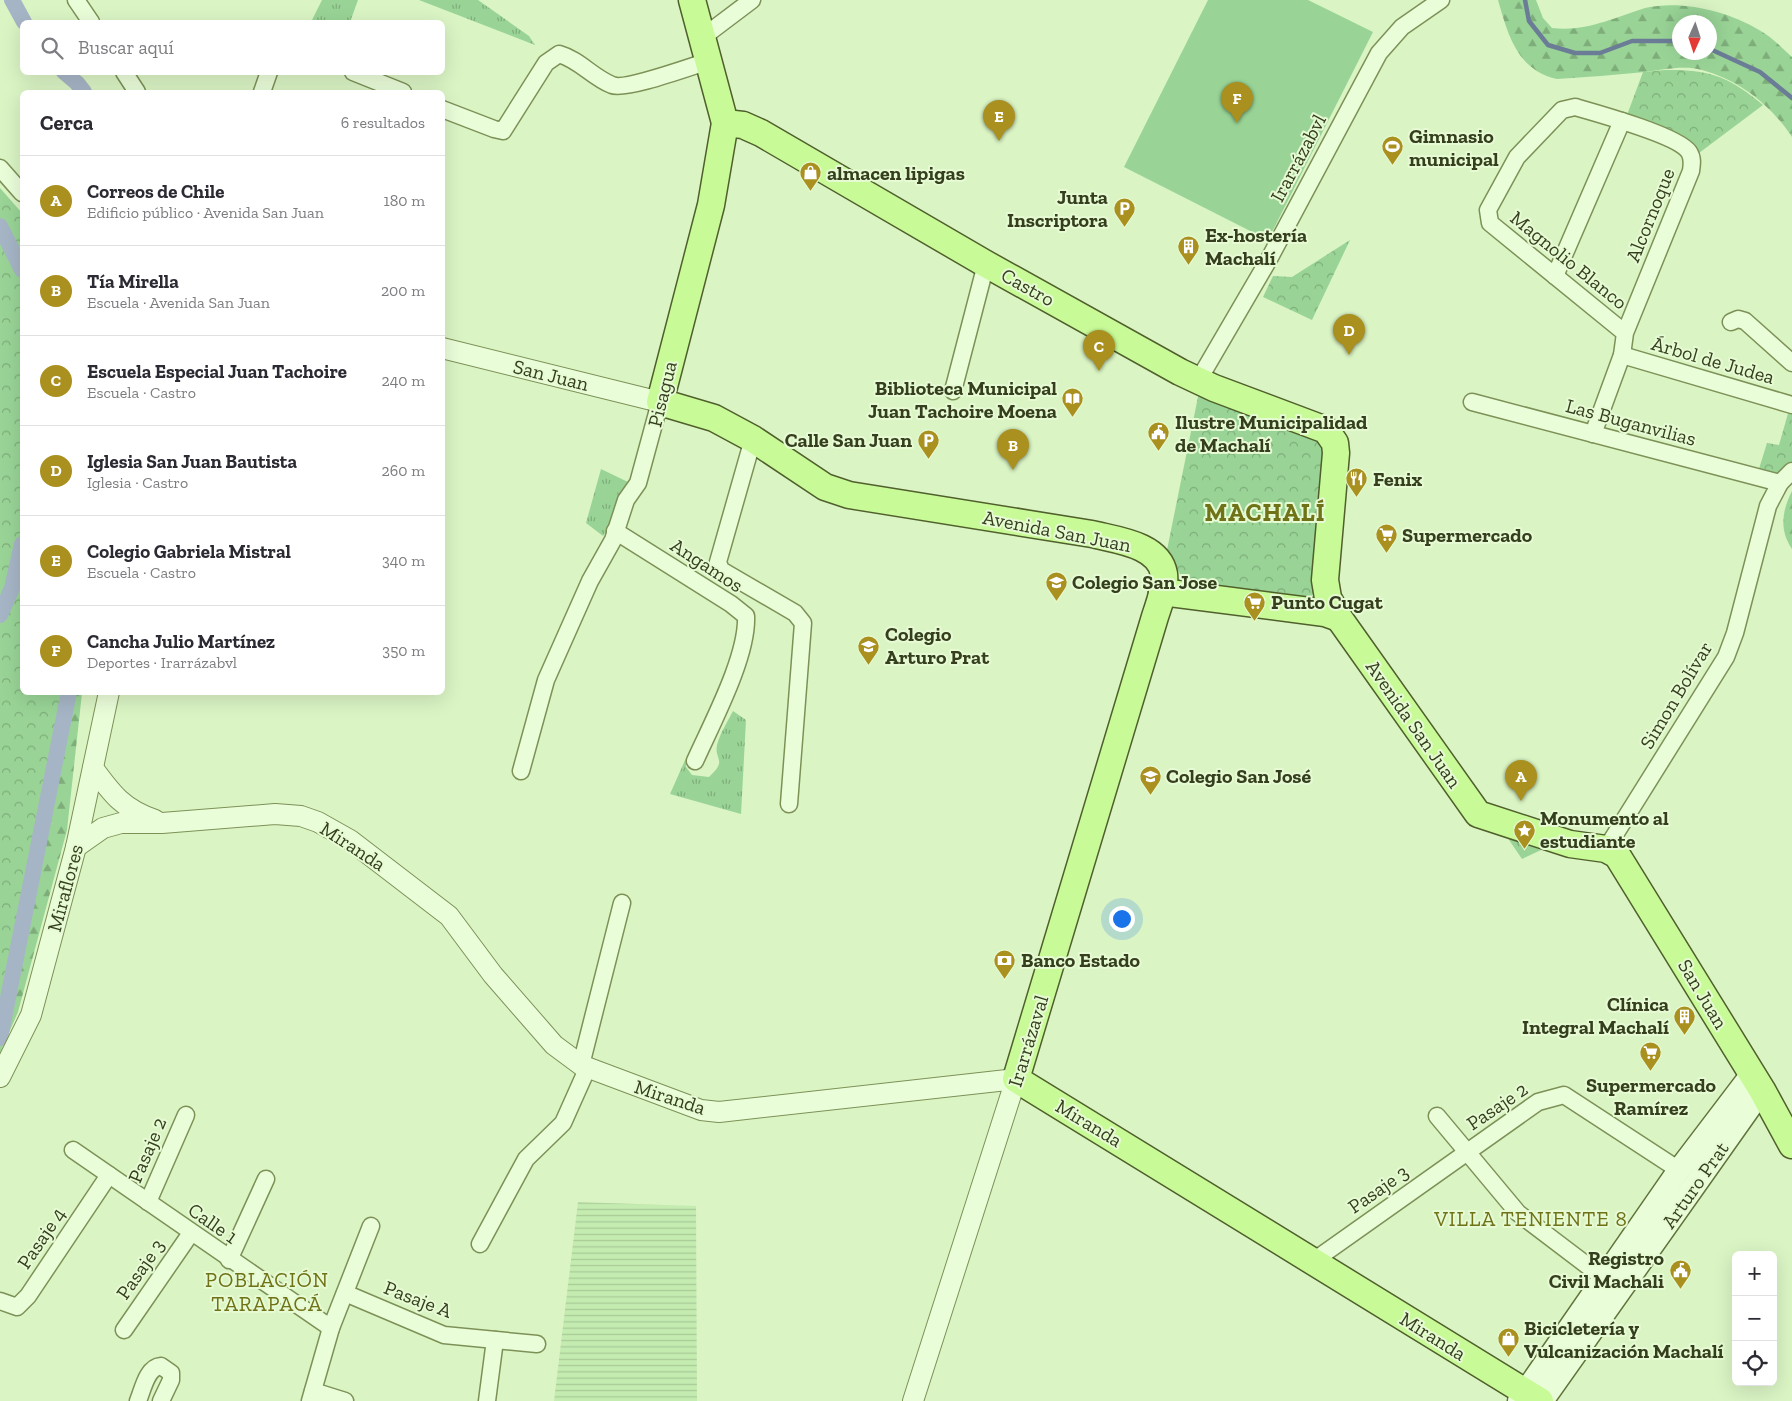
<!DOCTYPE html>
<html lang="es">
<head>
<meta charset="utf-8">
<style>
	:root { --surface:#fff; --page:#f7f7f7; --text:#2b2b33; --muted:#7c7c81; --line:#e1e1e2; --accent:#a9901f }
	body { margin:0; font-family:"Zilla Slab",serif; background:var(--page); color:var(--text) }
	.controls { position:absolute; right:15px; bottom:15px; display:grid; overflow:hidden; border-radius:8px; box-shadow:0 5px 20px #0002 }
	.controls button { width:45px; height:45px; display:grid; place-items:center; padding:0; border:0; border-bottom:1px solid var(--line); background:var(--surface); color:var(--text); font:25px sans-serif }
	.compass { position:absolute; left:1672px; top:15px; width:45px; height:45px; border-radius:50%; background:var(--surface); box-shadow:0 5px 20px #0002; rotate:183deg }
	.you { position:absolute; left:1121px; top:918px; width:18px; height:18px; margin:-12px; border:4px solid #fff; border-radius:50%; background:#1a73e8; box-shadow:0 0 0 8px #1a73e833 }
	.badge { display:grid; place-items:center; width:32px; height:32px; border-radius:50%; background:var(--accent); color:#fff; font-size:16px; font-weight:700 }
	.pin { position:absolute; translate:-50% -41px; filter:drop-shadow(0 1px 2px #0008) }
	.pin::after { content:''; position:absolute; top:26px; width:18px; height:15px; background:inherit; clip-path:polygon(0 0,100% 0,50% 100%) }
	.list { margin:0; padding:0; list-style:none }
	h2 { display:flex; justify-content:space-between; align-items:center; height:65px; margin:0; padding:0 20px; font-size:21px }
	h2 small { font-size:16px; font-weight:400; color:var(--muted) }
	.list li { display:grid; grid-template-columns:32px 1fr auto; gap:15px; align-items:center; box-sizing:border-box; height:90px; padding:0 20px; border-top:1px solid var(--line) }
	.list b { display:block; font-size:19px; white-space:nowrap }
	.list p { margin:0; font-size:16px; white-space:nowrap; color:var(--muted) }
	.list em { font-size:16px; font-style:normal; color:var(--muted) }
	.icon { flex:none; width:28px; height:28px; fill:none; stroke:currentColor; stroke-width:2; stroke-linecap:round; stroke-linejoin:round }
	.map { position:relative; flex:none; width:1792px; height:1401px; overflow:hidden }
	.search { position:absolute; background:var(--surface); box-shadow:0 5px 20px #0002; left:20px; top:20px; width:425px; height:55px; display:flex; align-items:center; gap:12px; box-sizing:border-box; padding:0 18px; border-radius:8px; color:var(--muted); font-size:19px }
	.panel { position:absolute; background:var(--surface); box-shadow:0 5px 20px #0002; left:20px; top:90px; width:425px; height:605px; border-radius:8px }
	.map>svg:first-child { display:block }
	.farmland { fill:url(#farmland-rules) }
	.grass { fill:url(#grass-tufts) }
	.forest { fill:url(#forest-firs); fill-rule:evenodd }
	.park { fill:url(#park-crowns) }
	.garden { fill:#99d496 }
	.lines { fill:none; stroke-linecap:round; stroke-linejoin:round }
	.stream { stroke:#6b7d96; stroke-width:4.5 }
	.canal { stroke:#a6b5c6; stroke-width:16 }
	.minor-casing { stroke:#7d9157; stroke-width:19 }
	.tertiary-casing { stroke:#7d9157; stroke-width:22 }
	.secondary-casing { stroke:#61733a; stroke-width:25 }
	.primary-casing { stroke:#505f2c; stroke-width:29 }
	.minor { stroke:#eafdd9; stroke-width:16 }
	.tertiary { stroke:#eafdd9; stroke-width:20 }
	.secondary { stroke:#eafdd9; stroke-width:22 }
	.primary { stroke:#c8fb97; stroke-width:26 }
	.labels { text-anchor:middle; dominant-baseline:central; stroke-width:4; stroke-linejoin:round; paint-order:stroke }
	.poi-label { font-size:20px; font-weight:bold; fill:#353f1d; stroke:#e6fad4; text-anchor:start }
	.street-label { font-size:20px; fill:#353f1d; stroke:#e6fad4 }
	.neighbourhood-label { font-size:21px; letter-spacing:1px; fill:#6f7216; stroke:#e6fad4 }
	.district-label { font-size:25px; font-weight:bold; letter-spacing:1px; fill:#6f7216; stroke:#e6fad4 }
</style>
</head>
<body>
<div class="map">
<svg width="1792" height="1401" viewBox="0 0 1792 1401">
	<defs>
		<pattern id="farmland-rules" width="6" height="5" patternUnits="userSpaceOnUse" patternTransform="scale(1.25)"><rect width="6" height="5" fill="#c4ebb0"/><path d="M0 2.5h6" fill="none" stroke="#a9cb97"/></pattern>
		<pattern id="grass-tufts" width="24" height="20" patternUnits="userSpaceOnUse" patternTransform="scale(1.25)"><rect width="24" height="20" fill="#99d496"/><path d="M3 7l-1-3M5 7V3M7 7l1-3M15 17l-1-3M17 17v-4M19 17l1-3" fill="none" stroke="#7ead7a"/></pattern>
		<pattern id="forest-firs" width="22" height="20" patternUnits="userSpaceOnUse" patternTransform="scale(1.25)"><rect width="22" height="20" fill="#99d496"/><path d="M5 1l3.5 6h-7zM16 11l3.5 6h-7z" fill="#7ead7a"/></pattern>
		<pattern id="park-crowns" width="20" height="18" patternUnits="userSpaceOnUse" patternTransform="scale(1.25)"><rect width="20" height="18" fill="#99d496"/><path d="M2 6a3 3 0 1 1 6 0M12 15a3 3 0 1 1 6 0" fill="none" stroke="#7ead7a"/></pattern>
	</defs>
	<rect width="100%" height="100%" fill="#daf4c4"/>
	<polygon class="farmland" points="578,1202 696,1206 697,1401 554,1401"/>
	<g class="grass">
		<polygon points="322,0 358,0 350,22 318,22 312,20"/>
		<polygon points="419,0 478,0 529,36 535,45"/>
		<path d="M601 469 628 482C614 499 615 519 603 536L586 523Z"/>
		<path d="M733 711 746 720 741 814 670 794 686 758V767L692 775 709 777C728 760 714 760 717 745 720 733 728 721 733 711Z"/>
		<polygon points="1505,834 1541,850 1522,859"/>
	</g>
	<g class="forest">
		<path d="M1498 0H1536L1543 18 1552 28C1586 32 1613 18 1645 8 1682 0 1727 11 1759 30 1772 37 1781 47 1792 57V137C1771 105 1739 80 1702 70 1684 65 1662 70 1645 72 1615 75 1586 77 1557 79 1517 70 1508 35 1498 0ZM1680 22H1710V52H1680Z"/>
		<polygon points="0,196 22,231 22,692 82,693 67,830 18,1012 0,1053"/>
		<path d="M1792 491V549C1779 530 1782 511 1792 491Z"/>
	</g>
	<g class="park">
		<path d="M1665 70C1709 69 1730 77 1763 105L1699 153C1690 133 1647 123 1627 115L1643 72Z"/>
		<polygon points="0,188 22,213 22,692 69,693 0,1038"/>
		<polygon points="1350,240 1312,320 1263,297 1273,276 1292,277"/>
		<polygon points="1199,392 1325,439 1317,590 1311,596 1304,599 1187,587 1167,550"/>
		<polygon points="1789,410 1792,411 1792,462 1776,475 1758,472 1767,443 1779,445"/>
	</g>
	<polygon class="garden" points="1208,0 1308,0 1373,32 1268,240 1124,167"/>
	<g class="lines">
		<g class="stream">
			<polyline points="1525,0 1529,21 1548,45 1575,53 1600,53 1632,41 1680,41"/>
			<polyline points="1710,49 1760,72 1792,98"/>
		</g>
		<g class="canal">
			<polyline points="12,0 24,22"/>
			<polyline points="64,72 77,83 84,92"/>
			<polyline points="0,226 22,270"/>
			<polyline points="0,615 12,588 22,544"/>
			<polyline points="0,1038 69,692"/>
		</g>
		<defs>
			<g id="minor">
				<polyline points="76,0 91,22"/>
				<polyline points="703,37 752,0"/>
				<polyline points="124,72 137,92"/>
				<polyline points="353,72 403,92"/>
				<polyline points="262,92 269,72"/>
				<path d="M442 109 494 129 503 131 546 63 559 54C580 60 592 77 612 85 625 91 692 66 709 61"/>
				<polyline points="0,168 22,193"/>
				<polyline points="1555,276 1622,121"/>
				<polyline points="1731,322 1738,319 1745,321 1792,363"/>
				<polyline points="1622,355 1792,405"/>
				<polyline points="1198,381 1268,261 1379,53 1402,27 1441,0"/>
				<polyline points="953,391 986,264"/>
				<polyline points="1472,402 1780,483"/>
				<path d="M1593 434 1622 355 1625 333 1691 171C1692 164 1693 158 1689 152 1679 136 1596 113 1575 107L1562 110 1517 157 1488 210 1490 223 1625 333"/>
				<polyline points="753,439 718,562 721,570 795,613 803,623 789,804"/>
				<path d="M615 531 731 604 746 616C748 656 712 723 695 761"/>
				<polyline points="521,771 546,680 590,581 613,540 626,500 638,483 660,402"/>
				<polyline points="1606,849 1726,657 1735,633 1768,506 1780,483 1792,471"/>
				<polyline points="581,1065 622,903"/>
				<polyline points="1437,1116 1518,1213 1605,1279"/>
				<polyline points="73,1150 331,1328"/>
				<polyline points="148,1202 186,1115"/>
				<polyline points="480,1244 526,1159 563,1123 588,1067"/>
				<polyline points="229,1260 266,1179"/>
				<polyline points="1312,1262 1538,1102 1564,1095 1679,1170"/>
				<polyline points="345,1293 444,1335 537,1344"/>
				<polyline points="0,1301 17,1307 28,1296 109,1175"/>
				<polyline points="124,1330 191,1233"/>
				<polyline points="313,1391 345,1401"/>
				<path d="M138 1401C143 1389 147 1367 161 1366L171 1373V1380L161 1401"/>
				<polyline points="310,1401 331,1328 371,1226"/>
				<polyline points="487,1401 495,1340"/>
			</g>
			<g id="tertiary">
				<polyline points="442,348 660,402"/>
				<path d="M93 768C112 794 123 809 155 820"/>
				<polyline points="76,847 103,828 121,823 162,823 275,814 301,816 318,822 350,840 449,916 493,975 554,1045 581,1065 701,1110 719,1112 1016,1079 913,1401"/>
				<polyline points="0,1077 31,1015 76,847 109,692"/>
			</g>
			<g id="secondary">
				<polyline points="1519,1401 1679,1170 1752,1074"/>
				<polyline points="1542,1401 1762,1090"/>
			</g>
			<g id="primary">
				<path d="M692 0 725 123 711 205 660 402 714 418 753 439 825 487 849 495 1092 534C1115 540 1159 544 1164 574 1166 589 1158 606 1154 620L1016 1079 1540 1401"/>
				<polyline points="725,123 743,125 761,133 986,264 1180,372 1214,388 1326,430 1335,443 1336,453 1325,580 1328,598 1339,618 1478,814 1570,844 1606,849 1617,855 1762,1090 1792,1145"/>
				<polyline points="1162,592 1325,613 1339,618"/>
			</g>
		</defs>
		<use href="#minor" class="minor-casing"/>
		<use href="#tertiary" class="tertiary-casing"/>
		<use href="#secondary" class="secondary-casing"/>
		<use href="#primary" class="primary-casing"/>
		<use href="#minor" class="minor"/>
		<use href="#tertiary" class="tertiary"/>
		<use href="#secondary" class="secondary"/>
		<use href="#primary" class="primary"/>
	</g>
	<defs>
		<symbol id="stadium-pin" viewBox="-11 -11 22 30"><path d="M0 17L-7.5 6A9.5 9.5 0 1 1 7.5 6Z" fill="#a9901f" stroke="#e6fad4"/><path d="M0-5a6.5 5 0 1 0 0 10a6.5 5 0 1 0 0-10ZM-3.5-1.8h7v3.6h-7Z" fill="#fff"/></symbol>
		<symbol id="shop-pin" viewBox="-11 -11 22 30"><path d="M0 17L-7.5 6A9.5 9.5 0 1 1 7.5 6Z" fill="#a9901f" stroke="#e6fad4"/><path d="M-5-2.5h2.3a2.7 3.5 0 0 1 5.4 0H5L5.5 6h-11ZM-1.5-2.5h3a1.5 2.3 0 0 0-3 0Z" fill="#fff"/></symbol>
		<symbol id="parking-pin" viewBox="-11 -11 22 30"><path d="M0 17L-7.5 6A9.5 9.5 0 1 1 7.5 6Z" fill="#a9901f" stroke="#e6fad4"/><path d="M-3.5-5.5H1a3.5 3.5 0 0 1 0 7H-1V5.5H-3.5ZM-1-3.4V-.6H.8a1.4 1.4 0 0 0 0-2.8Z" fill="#fff"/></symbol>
		<symbol id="building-pin" viewBox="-11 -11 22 30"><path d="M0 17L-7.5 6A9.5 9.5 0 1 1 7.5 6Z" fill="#a9901f" stroke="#e6fad4"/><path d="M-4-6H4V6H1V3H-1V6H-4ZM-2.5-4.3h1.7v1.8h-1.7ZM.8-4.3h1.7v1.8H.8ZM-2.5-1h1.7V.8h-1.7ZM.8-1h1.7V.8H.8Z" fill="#fff"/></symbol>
		<symbol id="library-pin" viewBox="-11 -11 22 30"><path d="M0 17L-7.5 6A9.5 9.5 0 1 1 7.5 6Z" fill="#a9901f" stroke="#e6fad4"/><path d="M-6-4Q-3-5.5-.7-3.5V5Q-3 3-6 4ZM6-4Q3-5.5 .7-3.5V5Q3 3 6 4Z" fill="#fff"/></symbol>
		<symbol id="civic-pin" viewBox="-11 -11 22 30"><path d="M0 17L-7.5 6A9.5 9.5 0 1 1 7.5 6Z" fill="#a9901f" stroke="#e6fad4"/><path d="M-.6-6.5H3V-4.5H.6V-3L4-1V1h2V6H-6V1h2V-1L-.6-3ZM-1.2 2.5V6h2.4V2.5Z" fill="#fff"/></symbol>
		<symbol id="restaurant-pin" viewBox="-11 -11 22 30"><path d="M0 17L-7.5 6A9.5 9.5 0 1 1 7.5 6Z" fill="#a9901f" stroke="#e6fad4"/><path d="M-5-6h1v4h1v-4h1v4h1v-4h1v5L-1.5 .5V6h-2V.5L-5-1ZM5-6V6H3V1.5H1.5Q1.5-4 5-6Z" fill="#fff"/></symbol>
		<symbol id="supermarket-pin" viewBox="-11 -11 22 30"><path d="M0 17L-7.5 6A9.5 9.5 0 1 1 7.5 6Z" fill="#a9901f" stroke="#e6fad4"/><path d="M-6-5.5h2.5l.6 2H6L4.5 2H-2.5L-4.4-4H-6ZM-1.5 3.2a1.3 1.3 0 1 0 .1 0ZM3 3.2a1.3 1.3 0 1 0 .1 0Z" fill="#fff"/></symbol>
		<symbol id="school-pin" viewBox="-11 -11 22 30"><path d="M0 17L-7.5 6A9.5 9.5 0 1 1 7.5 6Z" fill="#a9901f" stroke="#e6fad4"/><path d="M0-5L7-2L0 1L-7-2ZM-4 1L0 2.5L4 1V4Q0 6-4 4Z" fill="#fff"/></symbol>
		<symbol id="sight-pin" viewBox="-11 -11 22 30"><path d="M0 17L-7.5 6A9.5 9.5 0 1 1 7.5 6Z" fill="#a9901f" stroke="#e6fad4"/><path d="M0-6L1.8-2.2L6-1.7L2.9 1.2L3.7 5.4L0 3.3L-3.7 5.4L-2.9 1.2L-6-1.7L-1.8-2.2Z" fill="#fff"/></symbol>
		<symbol id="bank-pin" viewBox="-11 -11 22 30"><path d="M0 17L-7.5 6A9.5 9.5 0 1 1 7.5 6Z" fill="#a9901f" stroke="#e6fad4"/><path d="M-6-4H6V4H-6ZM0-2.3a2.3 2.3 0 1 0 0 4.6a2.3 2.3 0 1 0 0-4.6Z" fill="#fff"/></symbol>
	</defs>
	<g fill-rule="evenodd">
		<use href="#stadium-pin" x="1380" y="134" width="25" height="34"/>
		<use href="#shop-pin" x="798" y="160" width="25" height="34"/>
		<use href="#parking-pin" x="1112" y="196" width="25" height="34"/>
		<use href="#building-pin" x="1176" y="234" width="25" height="34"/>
		<use href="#library-pin" x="1060" y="386" width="25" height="34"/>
		<use href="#civic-pin" x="1146" y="420" width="25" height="34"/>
		<use href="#parking-pin" x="916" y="428" width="25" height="34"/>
		<use href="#restaurant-pin" x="1344" y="466" width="25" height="34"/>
		<use href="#supermarket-pin" x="1374" y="522" width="25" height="34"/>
		<use href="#school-pin" x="1044" y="570" width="25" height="34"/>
		<use href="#supermarket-pin" x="1242" y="590" width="25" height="34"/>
		<use href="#school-pin" x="856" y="634" width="25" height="34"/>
		<use href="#school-pin" x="1138" y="764" width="25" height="34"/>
		<use href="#sight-pin" x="1512" y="818" width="25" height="34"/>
		<use href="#bank-pin" x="992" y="948" width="25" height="34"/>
		<use href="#building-pin" x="1672" y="1004" width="25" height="34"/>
		<use href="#supermarket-pin" x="1638" y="1040" width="25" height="34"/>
		<use href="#civic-pin" x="1668" y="1258" width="25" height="34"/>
		<use href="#shop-pin" x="1496" y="1326" width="25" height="34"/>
	</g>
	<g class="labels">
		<g class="poi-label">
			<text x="1409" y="136">Gimnasio<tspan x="1409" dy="23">municipal</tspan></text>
			<text x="827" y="173">almacen lipigas</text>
			<text x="1108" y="197" text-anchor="end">Junta<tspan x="1108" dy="23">Inscriptora</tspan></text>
			<text x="1205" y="235">Ex-hostería<tspan x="1205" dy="23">Machalí</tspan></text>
			<text x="1057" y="388" text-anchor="end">Biblioteca Municipal<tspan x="1057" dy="23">Juan Tachoire Moena</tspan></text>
			<text x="1175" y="422">Ilustre Municipalidad<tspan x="1175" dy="23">de Machalí</tspan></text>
			<text x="912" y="440" text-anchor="end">Calle San Juan</text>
			<text x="1373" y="479">Fenix</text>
			<text x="1402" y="535">Supermercado</text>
			<text x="1072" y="582">Colegio San Jose</text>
			<text x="1271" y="602">Punto Cugat</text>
			<text x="885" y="634">Colegio<tspan x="885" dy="23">Arturo Prat</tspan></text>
			<text x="1166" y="776">Colegio San José</text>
			<text x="1540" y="818">Monumento al<tspan x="1540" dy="23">estudiante</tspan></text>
			<text x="1021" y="960">Banco Estado</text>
			<text x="1669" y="1004" text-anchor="end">Clínica<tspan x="1669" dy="23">Integral Machalí</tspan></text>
			<text x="1651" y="1085" text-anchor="middle">Supermercado<tspan x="1651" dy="23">Ramírez</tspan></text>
			<text x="1664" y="1258" text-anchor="end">Registro<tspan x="1664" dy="23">Civil Machali</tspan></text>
			<text x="1524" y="1328">Bicicletería y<tspan x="1524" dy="23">Vulcanización Machalí</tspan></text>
		</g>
		<g class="street-label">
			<text transform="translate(1298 158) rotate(-62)">Irarrázabvl</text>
			<text transform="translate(1650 215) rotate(-68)">Alcornoque</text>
			<text transform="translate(1569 260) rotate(39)">Magnolio Blanco</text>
			<text transform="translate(1028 287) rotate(29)">Castro</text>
			<text transform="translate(1713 360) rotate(16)">Árbol de Judea</text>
			<text transform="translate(551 375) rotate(14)">San Juan</text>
			<text transform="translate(662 394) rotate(-76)">Pisagua</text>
			<text transform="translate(1631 422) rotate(15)">Las Buganvilias</text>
			<text transform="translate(1057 531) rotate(11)">Avenida San Juan</text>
			<text transform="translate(707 565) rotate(33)">Angamos</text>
			<text transform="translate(1676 695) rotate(-59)">Simon Bolívar</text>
			<text transform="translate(1414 724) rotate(55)">Avenida San Juan</text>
			<text transform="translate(353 846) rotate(33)">Miranda</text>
			<text transform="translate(65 888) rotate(-75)">Miraflores</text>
			<text transform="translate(1703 994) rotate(59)">San Juan</text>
			<text transform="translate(1028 1041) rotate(-73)">Irarrázaval</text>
			<text transform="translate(670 1097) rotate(18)">Miranda</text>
			<text transform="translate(1497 1106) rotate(-34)">Pasaje 2</text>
			<text transform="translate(1089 1123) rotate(31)">Miranda</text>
			<text transform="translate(147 1150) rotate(-67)">Pasaje 2</text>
			<text transform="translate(1695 1185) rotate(-55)">Arturo Prat</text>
			<text transform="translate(1378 1189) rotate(-35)">Pasaje 3</text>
			<text transform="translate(213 1223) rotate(35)">Calle 1</text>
			<text transform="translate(41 1238) rotate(-56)">Pasaje 4</text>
			<text transform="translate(140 1269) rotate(-55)">Pasaje 3</text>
			<text transform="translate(418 1299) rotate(21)">Pasaje A</text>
			<text transform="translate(1433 1336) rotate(32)">Miranda</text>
		</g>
		<g class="neighbourhood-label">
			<text x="1531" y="1218">VILLA TENIENTE 8</text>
			<text x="267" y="1279">POBLACIÓN<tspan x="267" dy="24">TARAPACÁ</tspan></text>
		</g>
		<g class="district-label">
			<text x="1265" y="512">MACHALÍ</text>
		</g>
	</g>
</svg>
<div class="controls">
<button>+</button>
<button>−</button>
<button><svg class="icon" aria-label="locate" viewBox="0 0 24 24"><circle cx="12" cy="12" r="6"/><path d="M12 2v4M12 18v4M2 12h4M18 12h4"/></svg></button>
</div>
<svg class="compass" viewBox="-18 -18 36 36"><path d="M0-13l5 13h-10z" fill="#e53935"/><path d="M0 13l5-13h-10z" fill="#7c7c81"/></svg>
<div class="you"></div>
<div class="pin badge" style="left:1521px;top:801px">A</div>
<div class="pin badge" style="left:1013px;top:470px">B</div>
<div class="pin badge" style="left:1099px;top:371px">C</div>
<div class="pin badge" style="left:1349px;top:355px">D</div>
<div class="pin badge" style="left:999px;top:141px">E</div>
<div class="pin badge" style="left:1237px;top:123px">F</div>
<div class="search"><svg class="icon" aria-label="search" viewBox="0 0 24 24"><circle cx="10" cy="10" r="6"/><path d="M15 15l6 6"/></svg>Buscar aquí</div>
<section class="panel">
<h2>Cerca<small>6 resultados</small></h2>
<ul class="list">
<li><span class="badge">A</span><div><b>Correos de Chile</b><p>Edificio público · Avenida San Juan</p></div><em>180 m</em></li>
<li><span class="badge">B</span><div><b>Tía Mirella</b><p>Escuela · Avenida San Juan</p></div><em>200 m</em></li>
<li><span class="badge">C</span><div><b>Escuela Especial Juan Tachoire</b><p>Escuela · Castro</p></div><em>240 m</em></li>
<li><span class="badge">D</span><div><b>Iglesia San Juan Bautista</b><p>Iglesia · Castro</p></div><em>260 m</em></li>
<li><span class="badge">E</span><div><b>Colegio Gabriela Mistral</b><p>Escuela · Castro</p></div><em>340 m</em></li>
<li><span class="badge">F</span><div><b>Cancha Julio Martínez</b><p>Deportes · Irarrázabvl</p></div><em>350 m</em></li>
</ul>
</section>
</div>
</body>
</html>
